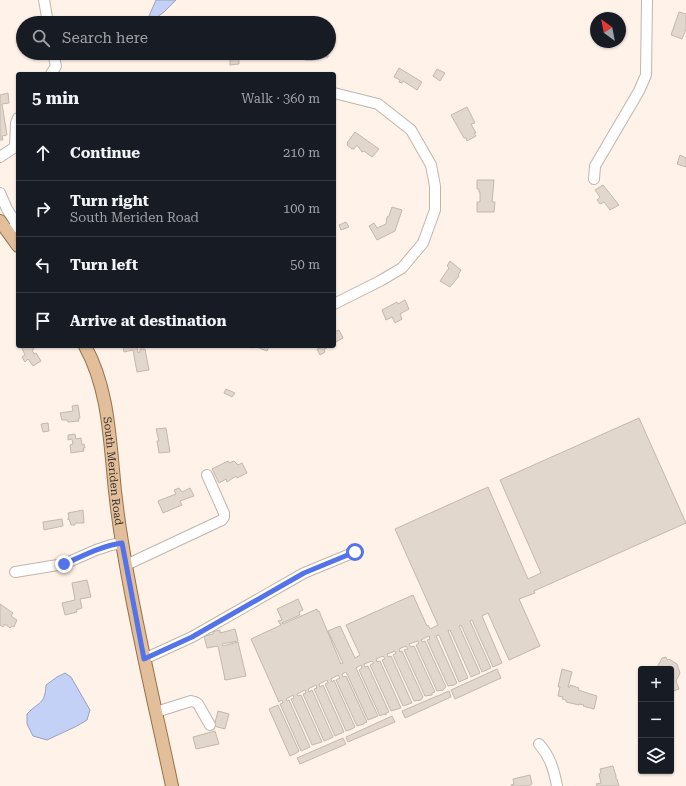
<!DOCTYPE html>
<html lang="en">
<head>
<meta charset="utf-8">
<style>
	:root { --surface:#171b24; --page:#20242c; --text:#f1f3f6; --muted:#9ea1a6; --line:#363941 }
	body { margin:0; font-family:"Roboto Serif",serif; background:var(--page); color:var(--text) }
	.controls { position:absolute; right:12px; bottom:12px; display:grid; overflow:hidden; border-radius:4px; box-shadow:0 1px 3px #0004 }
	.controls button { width:36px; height:36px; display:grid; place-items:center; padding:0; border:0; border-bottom:1px solid var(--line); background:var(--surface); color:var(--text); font:20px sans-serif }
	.compass { position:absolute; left:590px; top:12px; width:36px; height:36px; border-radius:50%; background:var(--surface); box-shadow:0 1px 3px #0004; rotate:328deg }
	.stop { position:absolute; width:12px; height:12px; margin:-9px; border:3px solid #5573e9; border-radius:50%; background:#fff }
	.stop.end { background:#5573e9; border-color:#fff; box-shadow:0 1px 4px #0008 }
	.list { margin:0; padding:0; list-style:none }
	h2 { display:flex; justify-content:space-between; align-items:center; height:52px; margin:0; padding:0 16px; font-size:17px }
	h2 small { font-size:13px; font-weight:400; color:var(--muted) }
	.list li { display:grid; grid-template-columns:26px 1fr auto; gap:12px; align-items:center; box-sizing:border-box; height:56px; padding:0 16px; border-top:1px solid var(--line) }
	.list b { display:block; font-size:15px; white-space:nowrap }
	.list p { margin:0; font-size:13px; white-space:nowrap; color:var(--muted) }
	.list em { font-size:13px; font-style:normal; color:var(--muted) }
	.icon { flex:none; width:22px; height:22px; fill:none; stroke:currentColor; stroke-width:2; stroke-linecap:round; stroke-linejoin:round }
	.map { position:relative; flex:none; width:686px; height:786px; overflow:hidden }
	.search { position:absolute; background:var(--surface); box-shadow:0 1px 3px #0004; left:16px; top:16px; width:320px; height:44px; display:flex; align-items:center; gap:10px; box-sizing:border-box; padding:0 14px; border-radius:22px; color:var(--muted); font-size:15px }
	.panel { position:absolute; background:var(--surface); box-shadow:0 1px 3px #0004; left:16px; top:72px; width:320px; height:276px; border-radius:4px }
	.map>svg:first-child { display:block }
	.water { fill:#c3d1f7; stroke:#99a1bb }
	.building { fill:#e2d7cd; stroke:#c3b8ae }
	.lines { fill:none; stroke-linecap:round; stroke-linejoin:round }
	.minor-casing { stroke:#c0b5ab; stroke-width:12 }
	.major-casing { stroke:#997049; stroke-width:14 }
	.minor { stroke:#fff; stroke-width:10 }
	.major { stroke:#e2be9b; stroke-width:12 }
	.route { stroke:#5573e9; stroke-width:5 }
	.labels { text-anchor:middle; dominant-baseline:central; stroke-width:3; stroke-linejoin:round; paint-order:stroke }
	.street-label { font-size:11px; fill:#37322e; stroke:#fff }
</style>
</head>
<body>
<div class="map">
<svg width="686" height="786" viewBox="0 0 686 786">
	<rect width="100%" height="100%" fill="#fff3e9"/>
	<g class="water">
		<polygon points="156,0 176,0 164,12 153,20 149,16"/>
		<path d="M65 673 71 677 90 710 87 720 77 726 47 740 33 736 27 724V714C39 701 45 705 46 685L57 677Z"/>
	</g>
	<g class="building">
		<polygon points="679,12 686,14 686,29 682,39 671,35"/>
		<polygon points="217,53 239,53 239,64 230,65 230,55 217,56"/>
		<polygon points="305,53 328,53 328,57 313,57 313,60 305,60"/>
		<polygon points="399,68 422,82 417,90 403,81 402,83 399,82 400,80 394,77"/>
		<polygon points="437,69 445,73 440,81 433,76"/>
		<polygon points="8,93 9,103 2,104 7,135 2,136 3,140 0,140 0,95"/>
		<polygon points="467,107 475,123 471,124 476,133 474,133 476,136 467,141 466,138 464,138 451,115"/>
		<polygon points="355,132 379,149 372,157 364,151 362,152 357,145 354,149 352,149 347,145 348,143 347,143"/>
		<polygon points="680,155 686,158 686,167 677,164"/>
		<polygon points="477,180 494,180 492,202 495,202 494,212 477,212 477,202 480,202 480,192 479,192 479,189 477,189"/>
		<polygon points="603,185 619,205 610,210 604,202 600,204 597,200 600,197 595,190"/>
		<polygon points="392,207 402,210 395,231 377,240 369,226 374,223 377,228 386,224 387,217 389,216"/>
		<polygon points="346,222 349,227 341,230 339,225"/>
		<polygon points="450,261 461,270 458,275 459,276 450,287 440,281 449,268 447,266"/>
		<polygon points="405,300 409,309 400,314 402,319 395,323 392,317 386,320 382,310 397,302 398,304"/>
		<polygon points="339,330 343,338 336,342 334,345 334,332"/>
		<polygon points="21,346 32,346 34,349 32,350 34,354 36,353 41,361 33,366 28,359 25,362 22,357 25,355"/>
		<polygon points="123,346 137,346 138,353 140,352 140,349 145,349 149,370 137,372 133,350 124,352"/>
		<polygon points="246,346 269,346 267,351 254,346 253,348"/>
		<polygon points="318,346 331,346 324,349 325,352 320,355 317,349 321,348"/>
		<polygon points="226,389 235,393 232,397 224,393"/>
		<polygon points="78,405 80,418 78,419 79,421 68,422 67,420 62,420 60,413 73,411 72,406"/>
		<polygon points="639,418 686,523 534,591 535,593 519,599 540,646 509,660 488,613 482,616 502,663 493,667 472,620 470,621 491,668 482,672 461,625 459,626 480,673 471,677 450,630 448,631 468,678 459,682 439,635 436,636 457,683 454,685 448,686 427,640 430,639 429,636 421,640 422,642 425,641 446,687 443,690 437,691 416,645 419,643 418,641 409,644 411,647 414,646 435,692 432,693 432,695 425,696 404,650 408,649 406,646 399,649 400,652 402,651 423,697 421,700 414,701 393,655 396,653 395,651 387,654 388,657 391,656 412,703 403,706 382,660 385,659 383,656 376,659 377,662 380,661 401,708 391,711 370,665 374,663 372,661 364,664 365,667 368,666 389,712 386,713 386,715 384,714 380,716 359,670 362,668 361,665 356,668 378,716 368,720 346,672 342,674 343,677 346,676 367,722 364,723 364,724 357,726 336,680 340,678 338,675 331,679 332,682 334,680 355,727 352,729 346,731 325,684 328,683 327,680 319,684 320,687 323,685 344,732 335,736 314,689 317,688 316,685 308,689 309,692 312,690 333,737 329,739 324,741 303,694 306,693 305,690 297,694 298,696 301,695 322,742 312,745 291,699 294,698 293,695 286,699 287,701 289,700 310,747 301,751 280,704 283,703 282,700 279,702 251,639 281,625 278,621 282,620 277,609 298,599 303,610 299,612 300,615 282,623 283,624 317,609 317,611 319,611 341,664 343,663 328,631 340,626 355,658 360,655 346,625 413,595 427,626 428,625 430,629 438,625 395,529 488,487 528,579 541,573 500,480"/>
		<polygon points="48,423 49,431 43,432 41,424"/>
		<polygon points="166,428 170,452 159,453 157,441 159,441 156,429"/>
		<polygon points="75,434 76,439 81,438 82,445 84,444 85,448 83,448 84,451 71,453 70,445 73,444 72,439 68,440 68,435"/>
		<polygon points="228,461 229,463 234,461 238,465 242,463 247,473 237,478 236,476 227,482 226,479 219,483 212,469"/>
		<polygon points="179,488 182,492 190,488 194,496 180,501 182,505 163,513 158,501 176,494 174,490"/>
		<polygon points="83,510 84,523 75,523 75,525 71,525 69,519 68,520 68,518 69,517 68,513"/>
		<polygon points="62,519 63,526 44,530 43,522"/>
		<polygon points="87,580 91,597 80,599 82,608 76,610 77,612 65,615 62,603 75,600 72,583"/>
		<polygon points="0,604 13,613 11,616 17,620 14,627 12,626 10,628 5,624 3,627 0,625"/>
		<polygon points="235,629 238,641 222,644 223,646 238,642 246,676 226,680 224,679 225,679 218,646 207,648 204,636 213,634 213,632 220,630 220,633"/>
		<polygon points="666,657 667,660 669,659 677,664 680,673 676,681 679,689 671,692 671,669 656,669 662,658"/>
		<polygon points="497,669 501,678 455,699 451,690"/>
		<polygon points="562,669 572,672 568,687 570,687 570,685 579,688 578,690 597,696 594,709 583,706 584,705 579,704 579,705 566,702 566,700 562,699 563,697 558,696 560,687 558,687"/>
		<polygon points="449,691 451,697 405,718 402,711"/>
		<polygon points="278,705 299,751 295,754 294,754 290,756 269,709"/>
		<polygon points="218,711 229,714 225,729 214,726"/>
		<polygon points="392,716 395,722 348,742 346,737"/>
		<polygon points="215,731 219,744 196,749 193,737"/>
		<polygon points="343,738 346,744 300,764 297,758"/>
		<polygon points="613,766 616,776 616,779 617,779 619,786 597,786 596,784 601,783 599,774 601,773 600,769"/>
		<polygon points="530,775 532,784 528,786 511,786 511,785 514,784 513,779"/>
	</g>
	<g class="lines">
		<defs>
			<g id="minor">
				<polyline points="44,0 48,23"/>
				<polyline points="51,74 56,66 53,53"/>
				<polyline points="334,93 378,104 411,130 431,165 435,186 435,210 423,243 402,268 380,281 334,304"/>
				<polyline points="0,157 15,147 16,123 18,118"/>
				<polyline points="594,179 595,166 639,91 646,75 647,0"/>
				<polyline points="0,193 7,209 17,225 8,232"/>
				<polyline points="126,565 222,520 224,517 224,513 207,475"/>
				<polyline points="15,572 64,564 96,550 111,545 122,543"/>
				<polyline points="144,659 192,637 304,573 355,552"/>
				<polyline points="156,712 191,701 195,702 198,704 210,725"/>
				<path d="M539 744C550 756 554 770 557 786"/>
			</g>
			<g id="major">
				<polyline points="0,221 18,246"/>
				<path id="s1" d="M85 346C106 384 109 427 113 470 115 494 118 518 122 542 135 624 155 705 172 786"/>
			</g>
		</defs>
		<use href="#minor" class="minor-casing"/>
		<use href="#major" class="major-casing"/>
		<use href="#minor" class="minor"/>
		<use href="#major" class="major"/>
	</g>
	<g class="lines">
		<path class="route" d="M64 564C83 556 101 546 122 543L144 659 192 637 304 573 355 552"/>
	</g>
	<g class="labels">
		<g class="street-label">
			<text stroke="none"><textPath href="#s1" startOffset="129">South Meriden Road</textPath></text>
		</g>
	</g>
</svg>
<div class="controls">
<button>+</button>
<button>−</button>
<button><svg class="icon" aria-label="layers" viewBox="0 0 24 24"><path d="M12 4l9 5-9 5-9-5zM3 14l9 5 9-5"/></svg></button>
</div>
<svg class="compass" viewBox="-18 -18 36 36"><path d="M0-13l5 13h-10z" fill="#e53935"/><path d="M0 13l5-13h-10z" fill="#9ea1a6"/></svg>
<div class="stop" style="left:355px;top:552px"></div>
<div class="stop end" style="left:64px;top:564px"></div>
<div class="search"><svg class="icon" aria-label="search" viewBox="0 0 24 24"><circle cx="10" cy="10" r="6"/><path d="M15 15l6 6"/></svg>Search here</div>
<section class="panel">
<h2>5 min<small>Walk · 360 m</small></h2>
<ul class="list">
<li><svg class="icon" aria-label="ahead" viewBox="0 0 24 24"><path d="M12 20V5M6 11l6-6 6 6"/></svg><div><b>Continue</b></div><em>210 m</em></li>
<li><svg class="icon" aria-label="right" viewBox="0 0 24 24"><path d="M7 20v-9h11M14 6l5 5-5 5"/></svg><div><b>Turn right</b><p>South Meriden Road</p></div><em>100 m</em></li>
<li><svg class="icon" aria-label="left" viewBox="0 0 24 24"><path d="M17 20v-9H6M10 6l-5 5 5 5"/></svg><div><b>Turn left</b></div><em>50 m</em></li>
<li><svg class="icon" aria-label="arrive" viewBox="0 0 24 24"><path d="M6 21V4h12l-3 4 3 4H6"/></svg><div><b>Arrive at destination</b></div></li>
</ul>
</section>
</div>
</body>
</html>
